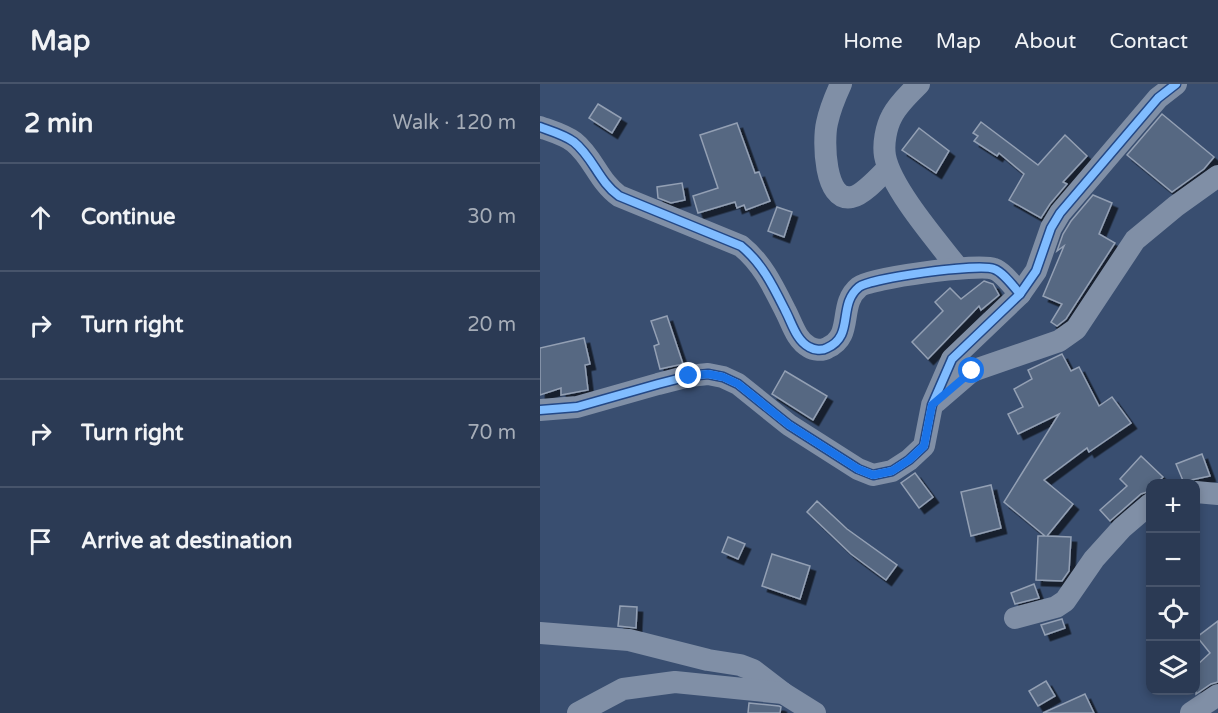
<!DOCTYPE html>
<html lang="en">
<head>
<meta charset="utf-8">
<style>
	:root { --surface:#2b3a54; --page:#33415a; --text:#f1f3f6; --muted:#a6adb8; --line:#47546b }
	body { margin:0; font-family:"Varela Round",sans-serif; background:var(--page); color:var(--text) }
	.controls { position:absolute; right:18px; bottom:18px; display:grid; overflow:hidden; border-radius:12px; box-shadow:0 3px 9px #0003 }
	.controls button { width:54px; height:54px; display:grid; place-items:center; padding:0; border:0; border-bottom:2px solid var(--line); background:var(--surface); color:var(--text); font:30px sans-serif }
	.stop { position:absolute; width:18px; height:18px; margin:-14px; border:4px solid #1a73e8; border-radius:50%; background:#fff }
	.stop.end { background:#1a73e8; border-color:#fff; box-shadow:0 2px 6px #0008 }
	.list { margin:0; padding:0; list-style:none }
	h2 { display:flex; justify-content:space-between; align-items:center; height:78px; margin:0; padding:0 24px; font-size:26px }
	h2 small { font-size:20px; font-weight:400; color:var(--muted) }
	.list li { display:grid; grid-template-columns:39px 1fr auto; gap:18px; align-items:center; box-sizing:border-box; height:108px; padding:0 24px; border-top:2px solid var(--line) }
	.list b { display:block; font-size:22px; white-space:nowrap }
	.list em { font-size:20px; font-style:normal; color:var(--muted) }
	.icon { flex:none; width:33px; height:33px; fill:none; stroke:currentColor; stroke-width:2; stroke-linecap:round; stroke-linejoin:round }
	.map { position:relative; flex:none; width:678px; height:629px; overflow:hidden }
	header { display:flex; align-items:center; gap:36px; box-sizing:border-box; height:84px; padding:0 30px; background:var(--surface); border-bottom:2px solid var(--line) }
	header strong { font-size:28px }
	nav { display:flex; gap:33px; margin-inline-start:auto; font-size:21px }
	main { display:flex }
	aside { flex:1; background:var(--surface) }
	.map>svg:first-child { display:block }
	.building { fill:#576782; stroke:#93a0b4; stroke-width:1.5; filter:url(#shadow) }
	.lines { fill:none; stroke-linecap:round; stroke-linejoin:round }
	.street { stroke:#808fa6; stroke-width:22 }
	.cycleway-casing { stroke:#234886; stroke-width:11 }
	.cycleway { stroke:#80bcff; stroke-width:8 }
	.route { stroke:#1a73e8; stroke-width:8 }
</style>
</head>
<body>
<header>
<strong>Map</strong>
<nav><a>Home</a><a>Map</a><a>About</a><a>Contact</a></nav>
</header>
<main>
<aside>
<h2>2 min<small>Walk · 120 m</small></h2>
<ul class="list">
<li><svg class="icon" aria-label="ahead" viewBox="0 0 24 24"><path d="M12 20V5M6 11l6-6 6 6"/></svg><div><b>Continue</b></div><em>30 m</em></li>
<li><svg class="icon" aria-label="right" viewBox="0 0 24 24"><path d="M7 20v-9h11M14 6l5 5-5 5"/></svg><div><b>Turn right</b></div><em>20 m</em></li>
<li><svg class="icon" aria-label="right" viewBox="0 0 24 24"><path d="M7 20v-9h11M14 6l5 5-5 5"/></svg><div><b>Turn right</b></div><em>70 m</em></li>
<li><svg class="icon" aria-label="arrive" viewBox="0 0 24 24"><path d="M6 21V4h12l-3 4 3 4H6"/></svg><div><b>Arrive at destination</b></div></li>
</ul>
</aside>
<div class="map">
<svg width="678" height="629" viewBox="0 0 678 629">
	<defs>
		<filter id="shadow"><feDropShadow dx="5.5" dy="5.5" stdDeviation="0" flood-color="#0009"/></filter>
	</defs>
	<rect width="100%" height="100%" fill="#394e70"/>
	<g class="building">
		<polygon points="58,20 81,34 72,49 49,34"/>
		<polygon points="622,30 674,73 664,85 632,108 587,71"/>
		<polygon points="441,38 498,81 525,51 547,72 523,98 527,100 510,120 501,134 469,116 484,90 459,69 457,72 434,57 438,52 433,49"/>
		<polygon points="197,39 215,89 219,88 230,117 206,126 204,121 197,124 195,118 158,129 153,112 178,104 160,51"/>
		<polygon points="379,44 409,67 396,89 362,66"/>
		<polygon points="142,99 145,116 131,119 118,114 117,103"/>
		<polygon points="553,111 572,119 559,150 575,159 526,235 517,242 511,238 522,220 503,212 524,162 517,167 523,150 531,137"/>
		<polygon points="237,123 252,128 244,153 228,147"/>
		<polygon points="444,197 453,200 459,211 441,226 439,222 388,275 372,258 403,227 395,218 410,204 421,215"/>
		<polygon points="127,232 143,280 120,285 114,262 119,260 111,237"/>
		<polygon points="44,254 50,280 45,281 48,306 21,311 21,304 0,311 0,264"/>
		<polygon points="522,270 531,287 539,283 559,322 572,313 591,339 549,368 547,364 504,396 533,420 507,452 531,453 529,487 522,497 496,496 498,452 505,452 464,418 519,330 478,350 468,330 483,323 474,305 492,295 488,286"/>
		<polygon points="245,287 287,312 273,336 232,310"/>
		<polygon points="662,370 670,392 651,396 644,399 636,380"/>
		<polygon points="601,372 623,393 617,399 610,399 610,407 601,410 570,437 560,426 587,402 580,395"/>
		<polygon points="375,389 393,413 379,424 361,399"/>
		<polygon points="451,401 461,444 431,452 421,408"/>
		<polygon points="277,417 307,445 357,481 346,496 311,470 267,428"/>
		<polygon points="188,453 205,460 198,475 182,468"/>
		<polygon points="232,470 270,482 260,515 222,502"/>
		<polygon points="494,500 499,514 475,520 471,509"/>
		<polygon points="80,522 97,523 96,544 78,542"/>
		<polygon points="522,535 525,544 505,551 501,541"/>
		<polygon points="678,537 678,598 671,600 656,610 656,582 670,569 657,553"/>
		<polygon points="506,597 515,612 498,622 489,607"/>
		<polygon points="545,610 554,629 503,629"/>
		<polygon points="209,619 239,622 241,623 240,629 208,629"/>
	</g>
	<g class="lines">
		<g class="street">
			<path d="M301 0C295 13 290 25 287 39 283 56 284 119 312 113 323 111 340 92 348 84"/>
			<path d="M379 0C370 9 358 20 352 32 346 43 343 60 345 72 351 104 397 157 418 184"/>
			<path d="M0 43C11 47 25 51 34 58 53 73 59 98 79 112L201 162C222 179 233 202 245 226 252 239 256 256 269 263 274 266 282 267 287 264 315 252 297 221 319 203 330 194 439 179 454 185 463 188 473 202 480 210"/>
			<polyline points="396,318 432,287 519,257 536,245 595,156 636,122 678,92"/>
			<polyline points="0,326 37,323 118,300 149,292 168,290 183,293 198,300 249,341 318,385 333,391 352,387 369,376 384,362 392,321 412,275 480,210 496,187 511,144 520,129 618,14 636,0"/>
			<polyline points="656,408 678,410"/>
			<polyline points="475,534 516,523 525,517 554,475 582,444 610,420"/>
			<polyline points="0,549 89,556 168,576 200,581 213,586 243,609"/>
			<polyline points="38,629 83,605 135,598 243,609 275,629"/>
			<polyline points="651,629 678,611"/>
		</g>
		<defs>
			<g id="cycleway">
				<path d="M0 43C11 47 25 51 34 58 53 73 59 98 79 112L201 162C222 179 233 202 245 226 252 239 256 256 269 263 274 266 282 267 287 264 315 252 297 221 319 203 330 194 439 179 454 185 463 188 473 202 480 210"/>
				<polyline points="0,326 37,323 118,300 149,292 168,290 183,293 198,300 249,341 318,385 333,391 352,387 369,376 384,362 392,321 412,275 480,210 496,187 511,144 520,129 618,14 636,0"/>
			</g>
		</defs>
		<use href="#cycleway" class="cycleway-casing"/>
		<use href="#cycleway" class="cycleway"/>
	</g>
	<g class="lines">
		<polyline class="route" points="149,292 168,290 183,293 198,300 249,341 318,385 333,391 352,387 369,376 384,362 392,321 432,287"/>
	</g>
</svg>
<div class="controls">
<button>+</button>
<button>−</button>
<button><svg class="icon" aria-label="locate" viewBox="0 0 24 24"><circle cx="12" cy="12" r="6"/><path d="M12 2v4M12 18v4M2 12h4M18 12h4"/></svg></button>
<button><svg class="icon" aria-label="layers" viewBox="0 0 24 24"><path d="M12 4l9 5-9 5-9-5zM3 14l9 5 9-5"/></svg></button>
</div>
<div class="stop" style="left:432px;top:287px"></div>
<div class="stop end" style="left:149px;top:292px"></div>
</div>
</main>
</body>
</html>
